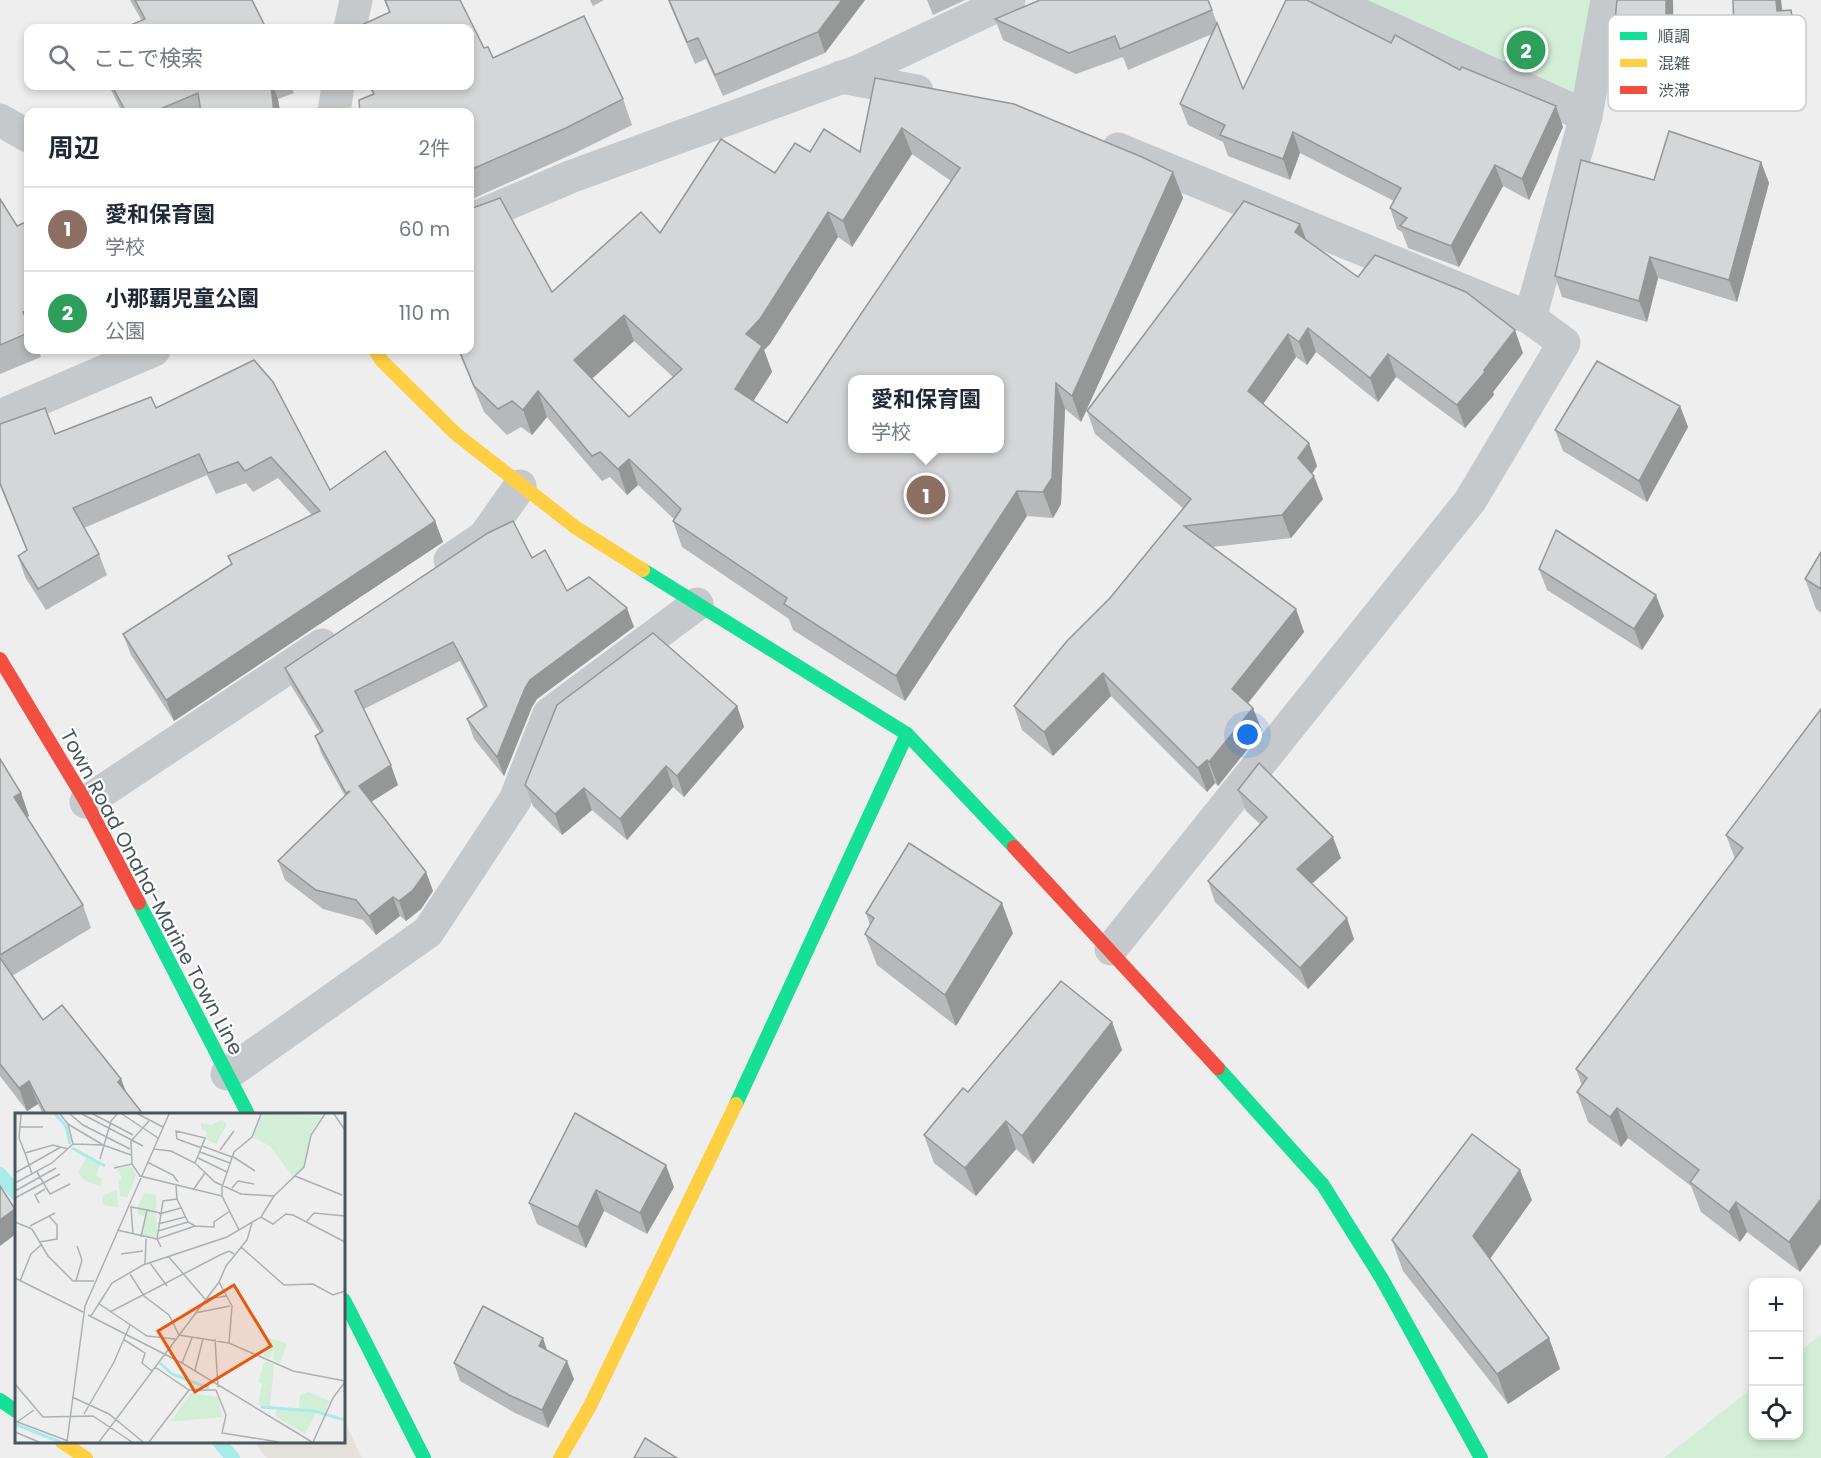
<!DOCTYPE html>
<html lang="ja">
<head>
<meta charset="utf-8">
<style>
	:root { --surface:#fff; --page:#f2f2f3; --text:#1f2937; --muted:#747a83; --line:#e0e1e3; --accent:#818b8e }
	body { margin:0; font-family:Poppins,"Noto Sans JP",sans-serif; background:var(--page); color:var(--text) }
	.controls { position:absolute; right:18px; bottom:18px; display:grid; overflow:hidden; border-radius:12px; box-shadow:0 3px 9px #0003 }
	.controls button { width:54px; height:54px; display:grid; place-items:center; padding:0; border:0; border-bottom:2px solid var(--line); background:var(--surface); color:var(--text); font:30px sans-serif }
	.you { position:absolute; left:1248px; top:735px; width:21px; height:21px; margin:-15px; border:4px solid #fff; border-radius:50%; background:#1a73e8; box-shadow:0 0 0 9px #1a73e833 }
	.badge { display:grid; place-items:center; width:39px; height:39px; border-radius:50%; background:var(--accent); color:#fff; font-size:20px; font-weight:700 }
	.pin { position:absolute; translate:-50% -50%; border:3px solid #fff; box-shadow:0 2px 6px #0006 }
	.popup { position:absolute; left:848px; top:375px; width:156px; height:78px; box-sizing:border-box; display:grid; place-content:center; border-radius:12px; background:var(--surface); filter:drop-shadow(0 2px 4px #0005); font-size:20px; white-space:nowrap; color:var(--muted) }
	.popup b { font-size:22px; color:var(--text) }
	.popup::after { content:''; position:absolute; left:50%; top:100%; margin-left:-12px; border:12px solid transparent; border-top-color:var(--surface) }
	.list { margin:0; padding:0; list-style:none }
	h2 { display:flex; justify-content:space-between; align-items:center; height:78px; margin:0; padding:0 24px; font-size:26px }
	h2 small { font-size:20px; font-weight:400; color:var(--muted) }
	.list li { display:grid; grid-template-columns:39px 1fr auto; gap:18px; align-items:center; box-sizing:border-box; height:84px; padding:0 24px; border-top:2px solid var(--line) }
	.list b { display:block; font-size:22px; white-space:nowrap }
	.list p { margin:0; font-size:20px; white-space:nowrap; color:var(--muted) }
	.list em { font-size:20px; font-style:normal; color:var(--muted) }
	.icon { flex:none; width:33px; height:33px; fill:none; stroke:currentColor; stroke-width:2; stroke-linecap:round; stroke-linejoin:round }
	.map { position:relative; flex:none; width:1821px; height:1458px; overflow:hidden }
	.search { position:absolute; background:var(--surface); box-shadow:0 3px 9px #0003; left:24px; top:24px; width:450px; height:66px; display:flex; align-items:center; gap:15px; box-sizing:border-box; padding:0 21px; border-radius:12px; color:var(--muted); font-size:22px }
	.panel { position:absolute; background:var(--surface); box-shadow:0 3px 9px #0003; left:24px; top:108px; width:450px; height:246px; border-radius:12px }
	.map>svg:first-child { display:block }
	.commercial { fill:#e4e0dc }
	.green { fill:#d2eed6 }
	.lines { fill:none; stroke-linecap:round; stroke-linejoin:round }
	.stream { stroke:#a7ecea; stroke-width:14 }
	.street { stroke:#c6c9cb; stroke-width:33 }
	.fast { stroke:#16e098; stroke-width:14 }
	.slow { stroke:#ffcf43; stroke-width:14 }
	.jam { stroke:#f24e42; stroke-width:14 }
	.wall { fill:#b7b8b9; fill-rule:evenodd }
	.shaded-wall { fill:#959696 }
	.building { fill:#d5d6d7; stroke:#959696; stroke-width:1.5; fill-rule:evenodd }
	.labels { text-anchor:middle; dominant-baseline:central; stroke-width:4.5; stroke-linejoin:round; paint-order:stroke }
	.street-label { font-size:20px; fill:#46565b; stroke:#fff }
	.inset-river { fill:none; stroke:#a7ecea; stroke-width:3 }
	.inset-road { fill:none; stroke:#abb1b3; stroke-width:1.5 }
	.view { fill:#e8590c; fill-opacity:0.15; stroke:#e8590c; stroke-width:3 }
	.inset-edge { fill:none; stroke:#46565b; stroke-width:3 }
	.key { fill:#fff; stroke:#c8ccce; stroke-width:1.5 }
	.key-label { font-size:16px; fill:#46565b }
</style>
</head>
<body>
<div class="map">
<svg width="1821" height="1458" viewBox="0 0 1821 1458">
	<rect width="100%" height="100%" fill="#efeeee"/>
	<polygon class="commercial" points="344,1420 362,1458 267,1458 254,1442 344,1442"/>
	<g class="green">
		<polygon points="1359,0 1594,0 1577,100"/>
		<polygon points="1821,1334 1821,1458 1664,1458 1753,1387 1754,1436 1798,1436 1799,1352"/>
	</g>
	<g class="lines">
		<g class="stream">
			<polyline points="0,1174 16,1193"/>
			<polyline points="219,1442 233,1458"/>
		</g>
		<g class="street">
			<polyline points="1327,0 1586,116"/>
			<polyline points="350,28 356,0"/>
			<polyline points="841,77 917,91"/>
			<polyline points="334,112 338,86"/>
			<polyline points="0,120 28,136"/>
			<polyline points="1118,149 1530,318"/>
			<polyline points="470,220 570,177 859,71 1009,0"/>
			<polyline points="0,416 154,350"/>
			<polyline points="450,560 484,537 520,486"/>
			<polyline points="86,802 322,645"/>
			<polyline points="1111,949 1470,501 1564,343 1530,318 1586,116 1607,0"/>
			<polyline points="227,1074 428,932 515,800 549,714 697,604"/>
		</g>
		<g class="fast">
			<polyline points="643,570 907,734 1014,847"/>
			<polyline points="139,903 248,1114"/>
			<polyline points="1218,1068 1323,1185 1382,1279 1481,1458"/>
			<polyline points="736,1104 907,734"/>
			<polyline points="344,1300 424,1458"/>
			<polyline points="0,1400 16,1411"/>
		</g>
		<g class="slow">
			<polyline points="375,350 382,361 456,434 575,527 643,570"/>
			<polyline points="62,1442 86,1458"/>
			<polyline points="560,1458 590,1406 736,1104"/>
		</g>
		<g class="jam">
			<polyline points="0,659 86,802 139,903"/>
			<polyline points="1014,847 1218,1068"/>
		</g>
	</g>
	<g class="wall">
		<polygon points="130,0 252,0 142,21"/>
		<polygon points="384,0 460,0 484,48 493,58 623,99 632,125 575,153 470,200 470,112 373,94 369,86 470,86 389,12"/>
		<polygon points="590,0 604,0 593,6"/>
		<polygon points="668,0 865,0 825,53 723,96 706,59 695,64"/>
		<polygon points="927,0 965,0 933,15"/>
		<polygon points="1208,0 1243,89 1391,43 1563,127 1529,200 1503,186 1459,267 1408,248 1402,232 1397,229 1390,208 1394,201 1300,153 1290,180 1228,156 1223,142 1188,125 1180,104 1212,34 1128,70 1123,57 1076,74 1003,40 995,19"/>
		<polygon points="1673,0 1674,84 1632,80 1624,59 1624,51 1622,51 1614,30"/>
		<polygon points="1782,11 1799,31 1803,78 1742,80 1735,59"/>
		<path d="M875 78 1173 172 1183 198 1081 422 1065 409 1061 504 1053 518 1027 516 905 701 793 630 789 619 682 547 673 521 674 519 638 485 627 495 610 477 602 481 547 417 532 435 521 427 507 435 484 412 458 350H470L552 292 660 233 775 173 810 152H860ZM912 154 951 181 787 423 753 401 772 372 764 350 770 344 838 237 852 247ZM634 341 673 377 629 417 592 378Z"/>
		<polygon points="109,86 291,86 294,93 278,99 280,112 122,112"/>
		<polygon points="1761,162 1769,183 1737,302 1658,278 1647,322 1562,297 1555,276 1654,180"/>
		<polygon points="0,199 17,226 28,221 28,350 38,350 41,357 0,374"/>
		<polygon points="1300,224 1306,240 1358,277 1523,353 1493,392 1494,395 1465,428 1396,377 1378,402 1316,352 1307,365 1296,357 1263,404 1309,443 1317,466 1312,474 1323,499 1291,538 1212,547 1296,609 1304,632 1248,703 1253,708 1262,731 1218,786 1215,783 1207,792 1111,696 1053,756 1022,730 1014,706 1110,598 1183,508 1095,434 1087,411"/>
		<polygon points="254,360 330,490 435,521 443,542 174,721 131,655 123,634 231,564 228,556 312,515 278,478 253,492 246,483 216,494 207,475 84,528 99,554 107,575 46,610 25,577 18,556 27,551 0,486 0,424 55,434 156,408"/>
		<polygon points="1680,406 1688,427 1647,502 1563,451 1555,430"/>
		<polygon points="1821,552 1821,613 1816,609 1805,579"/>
		<polygon points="532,558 567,591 634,627 537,699 532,707 504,776 474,739 467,719 484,708 460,661 364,709 398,785 371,802 426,872 433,891 421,909 406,921 400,916 376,935 363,920 323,909 285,880 278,861 345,796 322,755 315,736 320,733 292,687 285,668"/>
		<polygon points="1539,569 1664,616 1642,650 1547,590"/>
		<polygon points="737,706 744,727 684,797 673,787 627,840 592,810 562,835 533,806 525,785"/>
		<polygon points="1821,709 1800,1272 1747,1232 1740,1242 1701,1212 1691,1186 1628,1138 1621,1147 1588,1122 1577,1092 1582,1086 1576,1069 1735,859 1726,835"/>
		<polygon points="0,759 21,793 29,816 27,817 83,905 91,928 12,976 43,1020 121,1079 126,1093 143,1114 43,1114 38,1104 27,1111 0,1076"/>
		<polygon points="1238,790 1341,858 1312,884 1354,939 1308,989 1215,902 1208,881 1260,824 1246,811"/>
		<polygon points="866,913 1013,933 956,1026 877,965 865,934 870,925"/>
		<polygon points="1112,1022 1122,1050 1033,1164 1016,1149 976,1196 934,1163 924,1135 968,1092"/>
		<polygon points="575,1113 674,1187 647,1234 604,1211 586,1248 537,1224 529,1203"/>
		<polygon points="1532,1200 1490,1259 1549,1338 1560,1369 1508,1404 1403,1271 1392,1240"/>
		<polygon points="548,1350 574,1379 548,1428 515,1413 460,1381 454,1363"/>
	</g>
	<g class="shaded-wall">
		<polygon points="842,0 865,0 825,53 818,32"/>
		<polygon points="1666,0 1673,0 1674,84 1666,63"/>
		<polygon points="1776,0 1781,0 1785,32 1777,11"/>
		<polygon points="1791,10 1799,31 1803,78 1796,57"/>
		<polygon points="271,86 273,86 278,99 280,112 274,112"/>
		<polygon points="1556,106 1563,127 1529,200 1522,179"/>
		<polygon points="902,128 912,154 852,247 843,221"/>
		<polygon points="1293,132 1300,153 1290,180 1283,159"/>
		<polygon points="1761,162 1769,183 1737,302 1729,280"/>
		<polygon points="1495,165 1503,186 1459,267 1451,246"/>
		<polygon points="1173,172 1183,198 1081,422 1072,396"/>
		<polygon points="828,212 838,237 770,344 764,350 772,372 745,414 735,389 746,334"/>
		<polygon points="1300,224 1309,247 1295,232"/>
		<polygon points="1650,257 1658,278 1647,322 1639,301"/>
		<polygon points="624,315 634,341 584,386 574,360"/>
		<polygon points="1308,328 1316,352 1307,365 1299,342"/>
		<polygon points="1515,330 1523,353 1493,392 1494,395 1465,428 1457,405"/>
		<polygon points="1288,334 1296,357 1256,414 1248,391"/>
		<polygon points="1388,354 1396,377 1378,402 1370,378"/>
		<polygon points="1056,383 1065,409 1061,504 1053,518 1043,492"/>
		<polygon points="538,391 547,417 532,435 523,410"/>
		<polygon points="1680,406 1688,427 1647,502 1639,481"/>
		<polygon points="1309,443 1317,466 1306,482 1298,458"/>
		<polygon points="629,459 638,485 627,495 618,469"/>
		<polygon points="1314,476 1323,499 1291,538 1282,515"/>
		<polygon points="1017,491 1027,516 905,701 896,676"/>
		<polygon points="435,521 443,542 174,721 166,700"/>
		<polygon points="1656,595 1664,616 1642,650 1634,629"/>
		<polygon points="627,608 634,627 537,699 532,707 504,776 497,757 525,688 530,680"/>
		<polygon points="1296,609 1304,632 1241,712 1232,689"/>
		<polygon points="1103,673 1111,696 1053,756 1044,732"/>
		<polygon points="737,706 744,727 684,797 677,776"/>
		<polygon points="1253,708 1262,731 1218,786 1209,762"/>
		<polygon points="1207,760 1215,783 1207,792 1198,768"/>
		<polygon points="391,765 398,785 366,805 359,786"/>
		<polygon points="666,766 673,787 627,840 620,819"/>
		<polygon points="584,788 592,810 562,835 555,814"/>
		<polygon points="21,793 29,816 22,820 14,797"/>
		<polygon points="1333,837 1341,858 1304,890 1297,869"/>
		<polygon points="426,872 433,891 421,909 406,921 399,901"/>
		<polygon points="393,897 400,916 376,935 369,916"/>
		<polygon points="1002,903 1013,933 956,1026 945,995"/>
		<polygon points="1347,918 1354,939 1308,989 1300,968"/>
		<polygon points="1112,1022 1122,1050 1033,1164 1022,1136"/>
		<polygon points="121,1079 130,1102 118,1082"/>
		<polygon points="29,1081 38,1104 27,1111 19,1088"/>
		<polygon points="1617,1108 1628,1138 1621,1147 1610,1117"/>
		<polygon points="1006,1121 1016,1149 976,1196 965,1168"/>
		<polygon points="666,1165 674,1187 647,1234 640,1213"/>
		<polygon points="1520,1170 1532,1200 1484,1267 1473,1236"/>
		<polygon points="596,1190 604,1211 586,1248 578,1227"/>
		<polygon points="1821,1199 1821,1244 1800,1272 1789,1242"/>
		<polygon points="1736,1202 1747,1232 1740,1242 1729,1212"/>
		<polygon points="15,1209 16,1213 16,1234 0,1246 0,1220"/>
		<polygon points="543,1338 549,1356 539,1346"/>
		<polygon points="1549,1338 1560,1369 1508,1404 1497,1374"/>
		<polygon points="567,1361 574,1379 548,1428 542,1410"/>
	</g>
	<g class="building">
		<polygon points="135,0 252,0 266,28 124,28 145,19"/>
		<polygon points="385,0 460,0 484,48 488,47 493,58 584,16 623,99 566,128 470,170 470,112 360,112 359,100 374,94 370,86 470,86 470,28 355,28 390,12"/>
		<polygon points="669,0 842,0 818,32 715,75 698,38 687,42"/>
		<polygon points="1040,0 1208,0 1212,10 1120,49 1115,36 1069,53 995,19"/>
		<polygon points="1286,0 1307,0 1391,43 1395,35 1460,70 1462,67 1556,106 1522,179 1495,165 1451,246 1400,226 1407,218 1390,208 1401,188 1293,132 1283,159 1220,135 1225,125 1180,104 1217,23 1243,89"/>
		<polygon points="1617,0 1666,0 1666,63 1624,59 1623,31 1614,30"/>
		<polygon points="1733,0 1776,0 1777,11 1791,10 1796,57 1735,59"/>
		<path d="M875 78 1014 104 1142 157 1173 172 1072 396 1056 383 1052 478 1043 492 1017 491 896 676 784 604 787 598 673 521 681 509 629 459 618 469 600 452 592 456 538 391 523 410 512 401 498 409 474 386 459 350H470V209L500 198 552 292 641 212 660 233 721 139 775 173 795 143 810 152 824 129 860 152ZM902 128 960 168 787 423 735 389 762 346 746 334 760 319 828 212 843 221ZM624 315 682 369 629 417 574 360ZM852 380H999V448H852Z"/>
		<polygon points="112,86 271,86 274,112 201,112 198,93 153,112 126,112"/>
		<polygon points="1669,131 1761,162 1729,280 1650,257 1639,301 1555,276 1581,160 1654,180"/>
		<polygon points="0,199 17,226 28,221 28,310 23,312 28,324 28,333 0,345"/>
		<polygon points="1244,201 1300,224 1295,232 1358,277 1375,255 1466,292 1515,330 1484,370 1485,372 1457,405 1388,354 1370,378 1308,328 1299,342 1288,334 1248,391 1309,443 1298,458 1314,476 1282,515 1184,526 1296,609 1232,689 1253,708 1209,762 1207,760 1198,768 1103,673 1044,732 1014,706 1067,641 1110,598 1191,499 1087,411"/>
		<polygon points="254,360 273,382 330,490 385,451 435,521 166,700 123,634 232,564 228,556 320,511 271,457 245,471 238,462 208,473 199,454 73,508 99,554 38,589 18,556 27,550 0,483 0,424 45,408 55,434 151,397 156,408"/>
		<polygon points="1597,361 1680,406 1639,481 1555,430"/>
		<polygon points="513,521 532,558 545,550 567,591 589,577 627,608 530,680 525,688 497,757 467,719 487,706 453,642 355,691 391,765 359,786 426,872 413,890 399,901 393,897 369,916 356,900 316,890 278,861 350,791 346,793 315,736 323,731 285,668 488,533"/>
		<polygon points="1556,530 1656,595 1634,629 1539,569"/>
		<polygon points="1821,552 1821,589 1805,579"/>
		<polygon points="653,633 737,706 677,776 666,766 620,819 584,788 555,814 525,785 557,705"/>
		<polygon points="1821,709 1821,1199 1789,1242 1736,1202 1729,1212 1690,1182 1699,1170 1617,1108 1610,1117 1577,1092 1587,1078 1576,1069 1743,848 1726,835"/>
		<polygon points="0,759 21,793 14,797 83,905 0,955"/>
		<polygon points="1259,763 1333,837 1297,869 1347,918 1300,968 1208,881 1267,817 1238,790"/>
		<polygon points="909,843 1002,903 945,995 865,934 874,918 866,913"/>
		<polygon points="0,958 43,1020 62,1005 121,1079 118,1082 143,1114 46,1114 29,1081 19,1088 0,1064"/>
		<polygon points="1061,981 1112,1022 1022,1136 1006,1121 965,1168 924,1135 963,1088 968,1092"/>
		<polygon points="575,1113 666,1165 640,1213 596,1190 578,1227 529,1203"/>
		<polygon points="1472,1134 1520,1170 1473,1236 1549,1338 1497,1374 1392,1240"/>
		<polygon points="0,1186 15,1209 0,1220"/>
		<polygon points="483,1306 543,1338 539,1346 567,1361 542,1410 509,1395 454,1363"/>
		<polygon points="645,1438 677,1458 634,1458"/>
	</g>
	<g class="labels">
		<g class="street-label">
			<text transform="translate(152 892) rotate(62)">Town Road Onaha-Marine Town Line</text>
		</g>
	</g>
	<g transform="translate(15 1113)">
		<rect width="330" height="330" fill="#efeeee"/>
		<path d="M247 1 307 3 296 19 289 54 278 64 255 33 238 24ZM207 7 212 11 201 31 190 26 192 19 186 16V10L196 12ZM73 42 86 51 81 62 88 66 85 73 70 68 63 60ZM117 53 121 62 112 85 105 83 103 68 107 65 102 56ZM102 77 103 94 88 92 87 83ZM130 80 141 82 142 124H127L131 104 123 101 122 94ZM254 225 272 230 265 250 258 246 260 233 255 245 248 242ZM250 248 259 252 255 293 243 292 247 271 243 269ZM294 279 315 288 309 299 284 295 285 282ZM176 280 203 284 207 304 155 309ZM262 296 281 297 301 300 290 321 260 303Z" fill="#d2eed6"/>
		<path class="inset-river" d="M40 1 51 13 55 31M57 35 90 53M145 250 157 261 194 275M246 294 299 298 330 307M0 311 45 329"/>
		<path class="inset-road" d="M6 1 4 25 10 40 38 32 53 36M45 1 53 11 58 31M55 1 68 12 115 36M67 1 128 33M78 1 118 22M107 1 143 25M123 1 148 14M319 1 330 17M134 8 116 28 117 51 125 63 207 83M53 11 88 32 116 42M4 14H28M58 31 88 32M187 35 162 26 161 18 190 25 187 33M138 36 156 38 180 50 200 69 226 81 259 83M205 37 219 18M185 39 215 50M10 40 17 61M217 43 240 58M183 45 212 59M85 46 96 8 102 1M132 49 158 62 163 69M180 50 187 33 217 44M99 55 117 51M22 59 35 81 55 71M0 60 46 34M280 63 327 82M0 70 37 50 58 31M217 75 223 68 239 71M178 77 190 60M0 78 41 55M0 85 45 61M162 86 173 109 180 113M24 90 20 82 30 76M144 101 166 95M246 104 259 83 289 54 296 22 310 1M292 108 299 100 330 103M0 109 17 116 33 143 58 168H79M143 111 170 104M15 113 40 100M102 117 142 126 148 88 162 86 161 73M224 117 207 83V74L219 39 237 24 246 1M143 118 173 109M118 122 116 94 132 97M126 124 132 97 145 100M24 129 42 126V112L34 103M146 134 142 126 180 113 199 114V109L215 98M226 134 269 172 298 171 318 182 330 178M106 141 128 138M153 143 190 186M135 150 152 173M130 152 131 126M115 161 129 183 154 202 164 222 214 230 278 258 330 268M0 165 68 199M5 168 16 141 26 132M61 168 67 147 62 133M204 169 217 193 214 230M190 186 212 183M83 190 132 223 160 226M95 199 205 142 214 138 219 141M180 200 215 193M73 202 167 250 297 329M76 203 97 170 128 152 212 124 246 104 258 111 271 101 278 102 330 129M108 226 130 240 127 250 137 258M200 226 203 274M167 250 177 225M140 254 174 277H201M180 257 188 226M0 271 28 304 78 303 117 329M201 277 211 302 207 320 264 329M57 284 94 301 128 329M69 301 99 249 115 212M0 308 53 328M2 309 19 297M0 319 24 329M52 329 70 193 154 1M84 329 204 169 211 153 232 127 237 110M134 329 174 277M298 329 318 285 330 269"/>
		<path class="view" d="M219 172 256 233 180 279 143 218Z"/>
		<rect width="330" height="330" class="inset-edge"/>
	</g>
	<rect x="1608" y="15" width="198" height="96" rx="9" class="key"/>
	<rect x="1620" y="32" width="27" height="8" fill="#16e098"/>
	<rect x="1620" y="59" width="27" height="8" fill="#ffcf43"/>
	<rect x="1620" y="86" width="27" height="8" fill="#f24e42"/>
	<g class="key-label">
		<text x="1658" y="42">順調</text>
		<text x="1658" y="69">混雑</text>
		<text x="1658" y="96">渋滞</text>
	</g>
</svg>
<div class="controls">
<button>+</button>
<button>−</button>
<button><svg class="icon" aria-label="locate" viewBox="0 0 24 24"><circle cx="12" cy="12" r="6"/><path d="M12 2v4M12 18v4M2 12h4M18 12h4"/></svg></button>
</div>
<div class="you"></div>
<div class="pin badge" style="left:926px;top:495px;background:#8d6e63">1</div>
<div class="popup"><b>愛和保育園</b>学校</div>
<div class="pin badge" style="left:1526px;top:50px;background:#2e9e5b">2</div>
<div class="search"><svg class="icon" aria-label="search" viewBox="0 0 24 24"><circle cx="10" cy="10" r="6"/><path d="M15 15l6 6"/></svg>ここで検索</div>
<section class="panel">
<h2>周辺<small>2件</small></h2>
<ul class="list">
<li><span class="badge" style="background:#8d6e63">1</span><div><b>愛和保育園</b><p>学校</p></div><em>60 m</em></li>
<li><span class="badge" style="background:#2e9e5b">2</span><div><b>小那覇児童公園</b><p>公園</p></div><em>110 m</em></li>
</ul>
</section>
</div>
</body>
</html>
